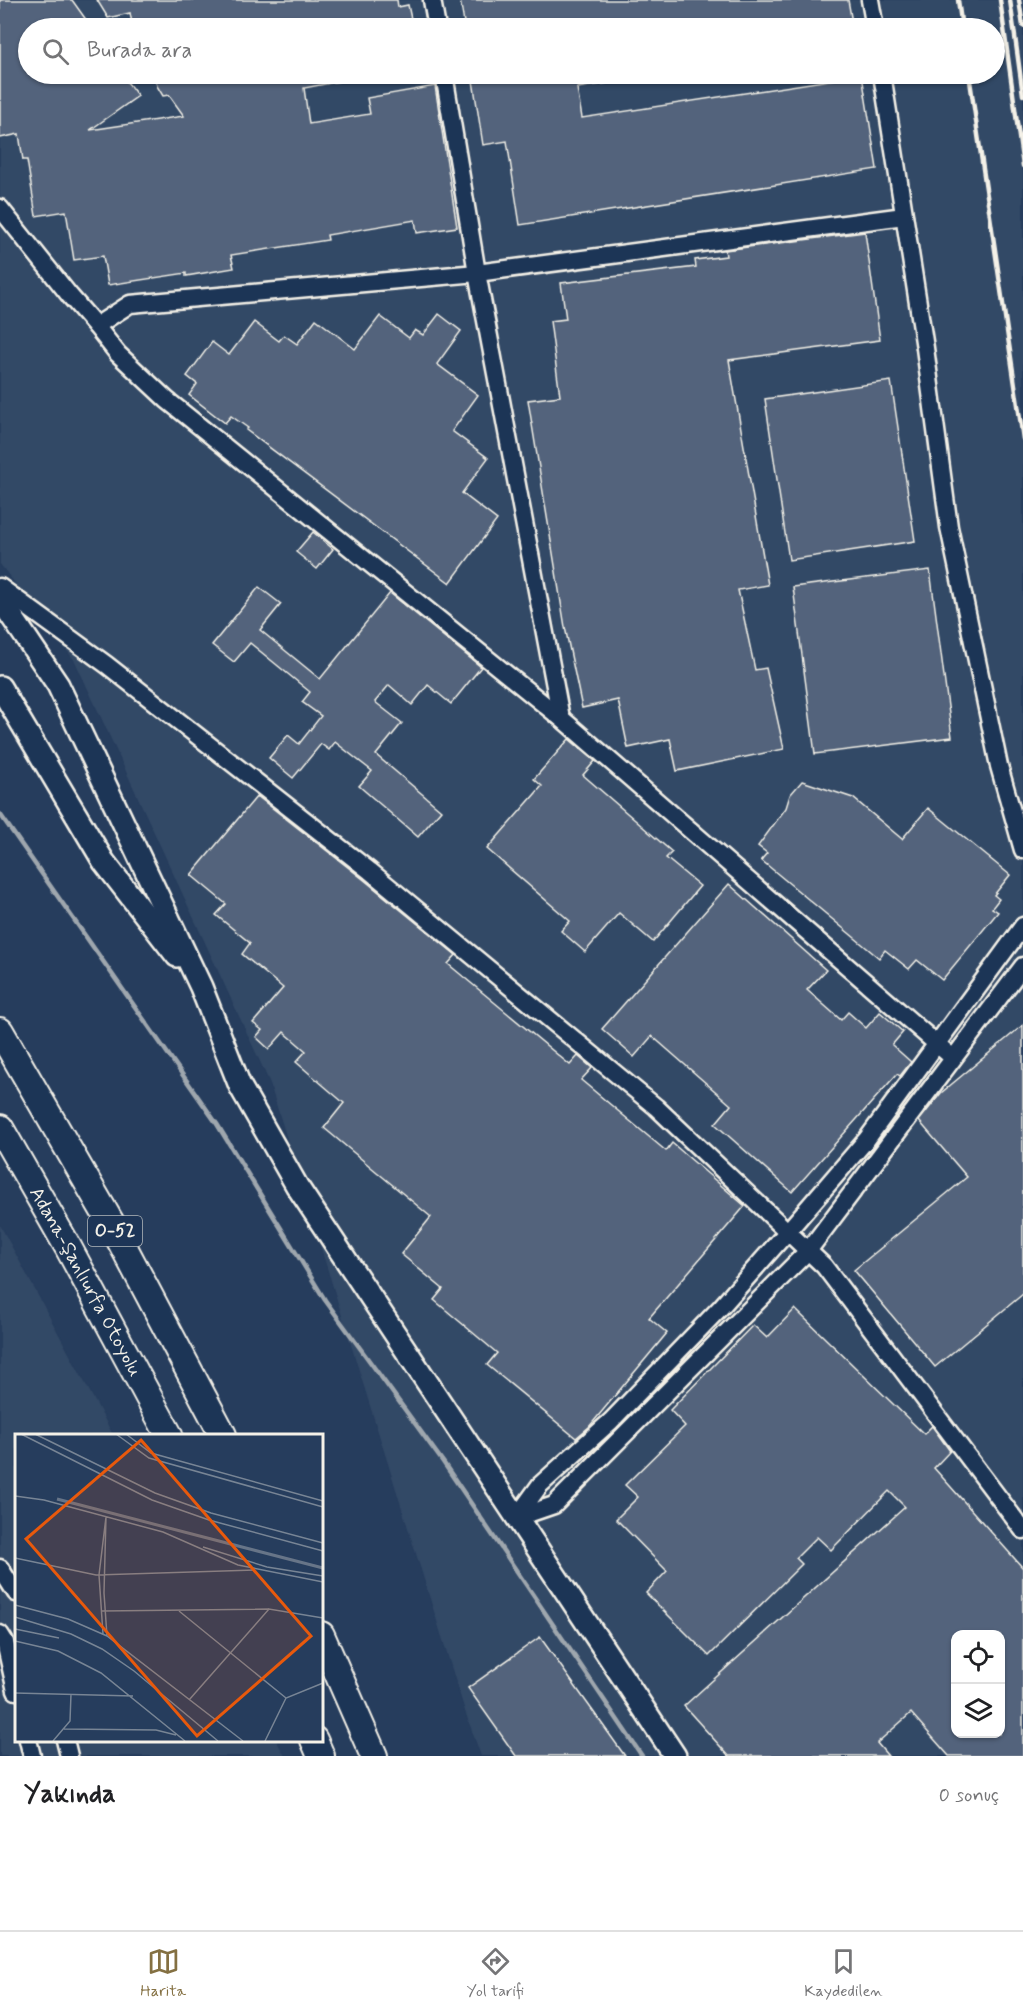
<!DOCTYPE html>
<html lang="tr">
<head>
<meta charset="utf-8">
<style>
	:root { --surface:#fff; --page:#f2f2f2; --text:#202124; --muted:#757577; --line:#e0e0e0; --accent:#847042 }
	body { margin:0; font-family:Mynerve,sans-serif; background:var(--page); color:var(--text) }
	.controls { position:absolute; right:18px; bottom:18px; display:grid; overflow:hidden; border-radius:12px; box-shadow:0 2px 4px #0004 }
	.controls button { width:54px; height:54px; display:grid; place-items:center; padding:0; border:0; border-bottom:2px solid var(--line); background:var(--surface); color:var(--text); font:30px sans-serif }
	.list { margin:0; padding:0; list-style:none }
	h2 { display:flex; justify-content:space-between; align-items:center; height:78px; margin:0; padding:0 24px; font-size:26px }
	h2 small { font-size:20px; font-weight:400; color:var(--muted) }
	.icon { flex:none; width:33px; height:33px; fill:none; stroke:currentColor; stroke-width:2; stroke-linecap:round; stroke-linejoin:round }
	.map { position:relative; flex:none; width:1023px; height:1756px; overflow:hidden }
	.search { position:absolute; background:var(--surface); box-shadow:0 2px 4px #0004; left:18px; right:18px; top:18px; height:66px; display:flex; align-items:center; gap:15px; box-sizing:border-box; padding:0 21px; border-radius:33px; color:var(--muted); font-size:22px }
	.sheet { height:174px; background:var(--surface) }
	nav { display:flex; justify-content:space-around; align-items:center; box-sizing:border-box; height:84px; border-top:2px solid var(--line); background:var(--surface); font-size:16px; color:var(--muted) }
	nav a { display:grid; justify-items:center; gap:3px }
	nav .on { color:var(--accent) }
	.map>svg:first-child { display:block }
	.built { fill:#334966; fill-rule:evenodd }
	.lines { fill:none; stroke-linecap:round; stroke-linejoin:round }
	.stream { stroke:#9fa7ae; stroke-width:4.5 }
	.building { fill:#52647b; stroke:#f4f1e8; stroke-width:1.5; fill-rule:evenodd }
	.minor-casing { stroke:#f4f1e8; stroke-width:21 }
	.major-casing { stroke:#f4f1e8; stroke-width:26 }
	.highway-casing { stroke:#f4f1e8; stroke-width:30 }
	.minor { stroke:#1d3557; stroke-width:16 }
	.major { stroke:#1d3557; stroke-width:21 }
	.highway { stroke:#1d3557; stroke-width:26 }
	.rail { stroke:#f4f1e8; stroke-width:4.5 }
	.labels { text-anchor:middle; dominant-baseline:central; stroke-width:4.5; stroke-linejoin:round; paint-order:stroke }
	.shield { fill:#1d3557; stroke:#b4b9bc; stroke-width:1.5 }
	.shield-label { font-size:18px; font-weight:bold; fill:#f4f1e8 }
	.street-label { font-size:20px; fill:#f4f1e8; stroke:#1d3557 }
	.inset-river { fill:none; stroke:#677588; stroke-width:3 }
	.inset-road { fill:none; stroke:#788595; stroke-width:1.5 }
	.view { fill:#e8590c; fill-opacity:0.15; stroke:#e8590c; stroke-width:3 }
	.inset-edge { fill:none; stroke:#f4f1e8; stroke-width:3 }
</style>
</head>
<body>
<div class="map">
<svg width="1023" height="1756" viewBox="0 0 1023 1756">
	<rect width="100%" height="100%" fill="#263d5d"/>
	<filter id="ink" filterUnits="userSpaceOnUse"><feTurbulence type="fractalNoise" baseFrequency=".0167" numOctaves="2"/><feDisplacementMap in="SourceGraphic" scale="12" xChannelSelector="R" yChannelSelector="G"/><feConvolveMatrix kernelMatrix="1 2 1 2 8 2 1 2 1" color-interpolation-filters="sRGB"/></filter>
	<g filter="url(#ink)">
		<g class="built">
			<path d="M0 0H1023V1756H481L465 1711 269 1081 75 661 0 564ZM28 28H994V74H28ZM956 1634H1000V1734H956Z"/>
			<polygon points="0,1225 113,1435 16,1435 16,1740 276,1740 285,1756 0,1756"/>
		</g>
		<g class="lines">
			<polyline class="stream" points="0,814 217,1124 325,1300 443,1462 642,1756"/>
		</g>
		<g class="building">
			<polygon points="0,0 72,0 92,28 28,28 28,74 121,74 138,96 90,130 184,116 169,95 163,96 157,86 154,74 352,74 352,79 304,88 309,124 370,114 367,98 435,86 457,227 417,233 415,220 327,235 328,240 231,255 234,268 186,276 186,273 108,285 103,256 74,260 66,211 36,216 27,160 23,160 19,134 0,138"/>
			<polygon points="97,0 397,0 398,7 408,5 413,28 133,28 130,13 108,18"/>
			<polygon points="460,0 848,0 853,28 465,28"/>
			<polygon points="472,74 627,74 627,80 577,88 582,118 862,75 877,169 520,225 507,141 483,145"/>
			<polygon points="865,232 880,340 729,360 768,585 738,590 755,670 766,668 784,749 677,771 670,739 628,748 618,700 582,708 565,627 528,400 560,396 550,321 566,319 561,283 696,267 695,260 726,256 725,250"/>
			<polygon points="439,314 461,331 437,364 478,395 452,431 488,458 462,493 497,520 450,583 246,430 248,428 231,416 225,423 189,395 197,384 187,376 212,342 229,355 254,322 279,341 284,335 297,344 316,319 355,349 380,316 409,338 415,330 423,335"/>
			<polygon points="891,381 915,541 789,560 765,399"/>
			<polygon points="313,532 333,549 317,569 296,552"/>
			<polygon points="930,570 952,737 815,754 793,587"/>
			<polygon points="259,587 281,604 260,630 320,679 390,593 481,667 451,704 428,685 412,705 389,685 375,702 402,723 376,755 441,810 418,837 359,786 372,771 335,742 329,750 321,744 293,778 269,758 288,735 299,744 321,716 302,702 310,692 250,643 234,662 212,645"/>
			<polygon points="569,739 595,761 583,775 672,852 666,858 700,886 653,942 619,913 585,952 561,931 570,921 487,849 542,786 534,779"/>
			<polygon points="802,781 853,798 902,839 928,808 1010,875 994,895 999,899 992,908 998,912 942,980 917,960 909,969 885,950 879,958 761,860 767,853 758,846 786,808 790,795"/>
			<polygon points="257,796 363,879 456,955 448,964 570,1065 578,1056 592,1068 581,1080 666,1151 672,1143 745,1206 649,1318 667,1333 589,1427 576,1438 487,1365 497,1353 434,1300 443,1289 401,1254 431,1217 324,1128 344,1103 296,1062 306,1051 284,1032 269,1049 256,1037 262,1030 253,1023 283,988 242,954 250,943 216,915 226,904 191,875"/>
			<polygon points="729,884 826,970 807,990 841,1020 848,1012 866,1028 880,1012 903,1032 892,1045 911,1062 900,1076 897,1074 792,1192 715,1124 731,1105 652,1036 634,1057 602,1029"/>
			<polygon points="1023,1025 1023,1294 935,1367 854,1270 967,1177 919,1121 941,1093"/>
			<path d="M795 1309 924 1434 932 1426 950 1451 934 1468 1023 1568V1756H949L911 1713 877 1743 888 1756H729L684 1706 905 1507 889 1491 831 1550 817 1537 796 1558 802 1564 709 1656 646 1593 667 1571 616 1519 638 1497 625 1485 685 1426 670 1410 753 1325 767 1338ZM956 1635H1000V1734H956Z"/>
			<polygon points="540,1637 625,1756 516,1756 468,1688"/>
		</g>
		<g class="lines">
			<defs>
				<g id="minor">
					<polyline points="432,0 437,28"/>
					<polyline points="870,0 875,28"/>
					<polyline points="444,74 477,273 561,718"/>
					<polyline points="882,74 925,348 949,527 999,766 1023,850"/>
					<polyline points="0,208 70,296 96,326 130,304 477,273 904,216"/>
					<polyline points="96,326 118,354 167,400 561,718 953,1058"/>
					<polyline points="0,587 107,665 370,871 656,1107 824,1266 1023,1530"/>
					<polyline points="516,1518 540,1485 611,1421 721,1307 788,1231 867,1139 1023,926"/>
					<polyline points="516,1518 554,1505 808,1251 1023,966"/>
					<polyline points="0,1568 16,1593"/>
					<polyline points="0,1634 5,1642 16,1691"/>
					<polyline points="28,1740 32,1756"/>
					<polyline points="65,1740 69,1756"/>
				</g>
				<g id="major">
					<polyline points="0,599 58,685 201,987 240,1086 297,1186 675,1756"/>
					<polyline points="0,687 104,862 177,956"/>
				</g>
				<g id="highway">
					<polyline points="0,1031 111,1223 223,1435"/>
					<path id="s1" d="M0 1128 68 1247 169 1435"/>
					<polyline points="321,1635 374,1756"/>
					<polyline points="314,1740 321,1756"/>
				</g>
			</defs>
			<use href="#minor" class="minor-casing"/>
			<use href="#major" class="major-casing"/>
			<use href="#highway" class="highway-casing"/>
			<use href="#minor" class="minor"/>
			<use href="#major" class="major"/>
			<use href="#highway" class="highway"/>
			<g class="rail">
				<polyline points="958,0 962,28"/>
				<polyline points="1000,0 1023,166"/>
				<polyline points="1010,0 1023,95"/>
				<polyline points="1019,0 1023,26"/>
				<polyline points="969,74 1023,439"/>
			</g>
		</g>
	</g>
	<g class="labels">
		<rect class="shield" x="88" y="1216" width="54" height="30" rx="4.5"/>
		<g class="shield-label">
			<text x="115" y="1231">O-52</text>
		</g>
		<g class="street-label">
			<text stroke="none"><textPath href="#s1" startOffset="176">Adana-Şanlıurfa Otoyolu</textPath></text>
		</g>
	</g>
	<g transform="translate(15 1434)">
		<rect width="308" height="308" fill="#263d5d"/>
		<path class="inset-river" d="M42 65 308 134"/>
		<path class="inset-road" d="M6 0 137 66 194 86 308 117M20 0 140 59 196 79 308 109M101 0 134 24 308 73M111 0 136 19 308 67M0 62 29 66 148 98 223 131 308 148M91 83 89 159 92 202M188 113 252 133 308 142M0 124 81 141 240 136M0 171 53 185 92 202 228 307M87 177 254 175M164 177 271 264M0 183 56 200 87 215 119 237 203 307M0 195 44 204M88 200 84 141 91 83M0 207 43 217 86 239 170 307M0 259 118 262M174 266 254 175 308 184M49 295 141 296 161 301M38 307 55 287 56 260M250 307 271 264 308 249"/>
		<path class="view" d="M126 6 296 202 182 302 11 105Z"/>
		<rect width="308" height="308" class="inset-edge"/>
	</g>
</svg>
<div class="controls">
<button><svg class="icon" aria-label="locate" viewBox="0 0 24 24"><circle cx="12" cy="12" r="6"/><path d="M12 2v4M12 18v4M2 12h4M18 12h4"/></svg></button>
<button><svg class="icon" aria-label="layers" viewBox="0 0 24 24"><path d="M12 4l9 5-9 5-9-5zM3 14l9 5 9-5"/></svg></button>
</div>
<div class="search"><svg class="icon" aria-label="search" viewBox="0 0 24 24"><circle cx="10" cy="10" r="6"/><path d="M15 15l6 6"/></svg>Burada ara</div>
</div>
<section class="sheet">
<h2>Yakında<small>0 sonuç</small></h2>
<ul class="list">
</ul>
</section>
<nav>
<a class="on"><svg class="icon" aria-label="map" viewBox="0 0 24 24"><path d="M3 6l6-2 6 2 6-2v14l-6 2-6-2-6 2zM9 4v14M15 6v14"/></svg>Harita</a>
<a><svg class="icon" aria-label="directions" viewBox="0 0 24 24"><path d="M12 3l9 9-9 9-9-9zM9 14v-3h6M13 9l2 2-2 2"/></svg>Yol tarifi</a>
<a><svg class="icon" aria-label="saved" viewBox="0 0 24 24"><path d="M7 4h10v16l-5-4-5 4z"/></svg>Kaydedilen</a>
</nav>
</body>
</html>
